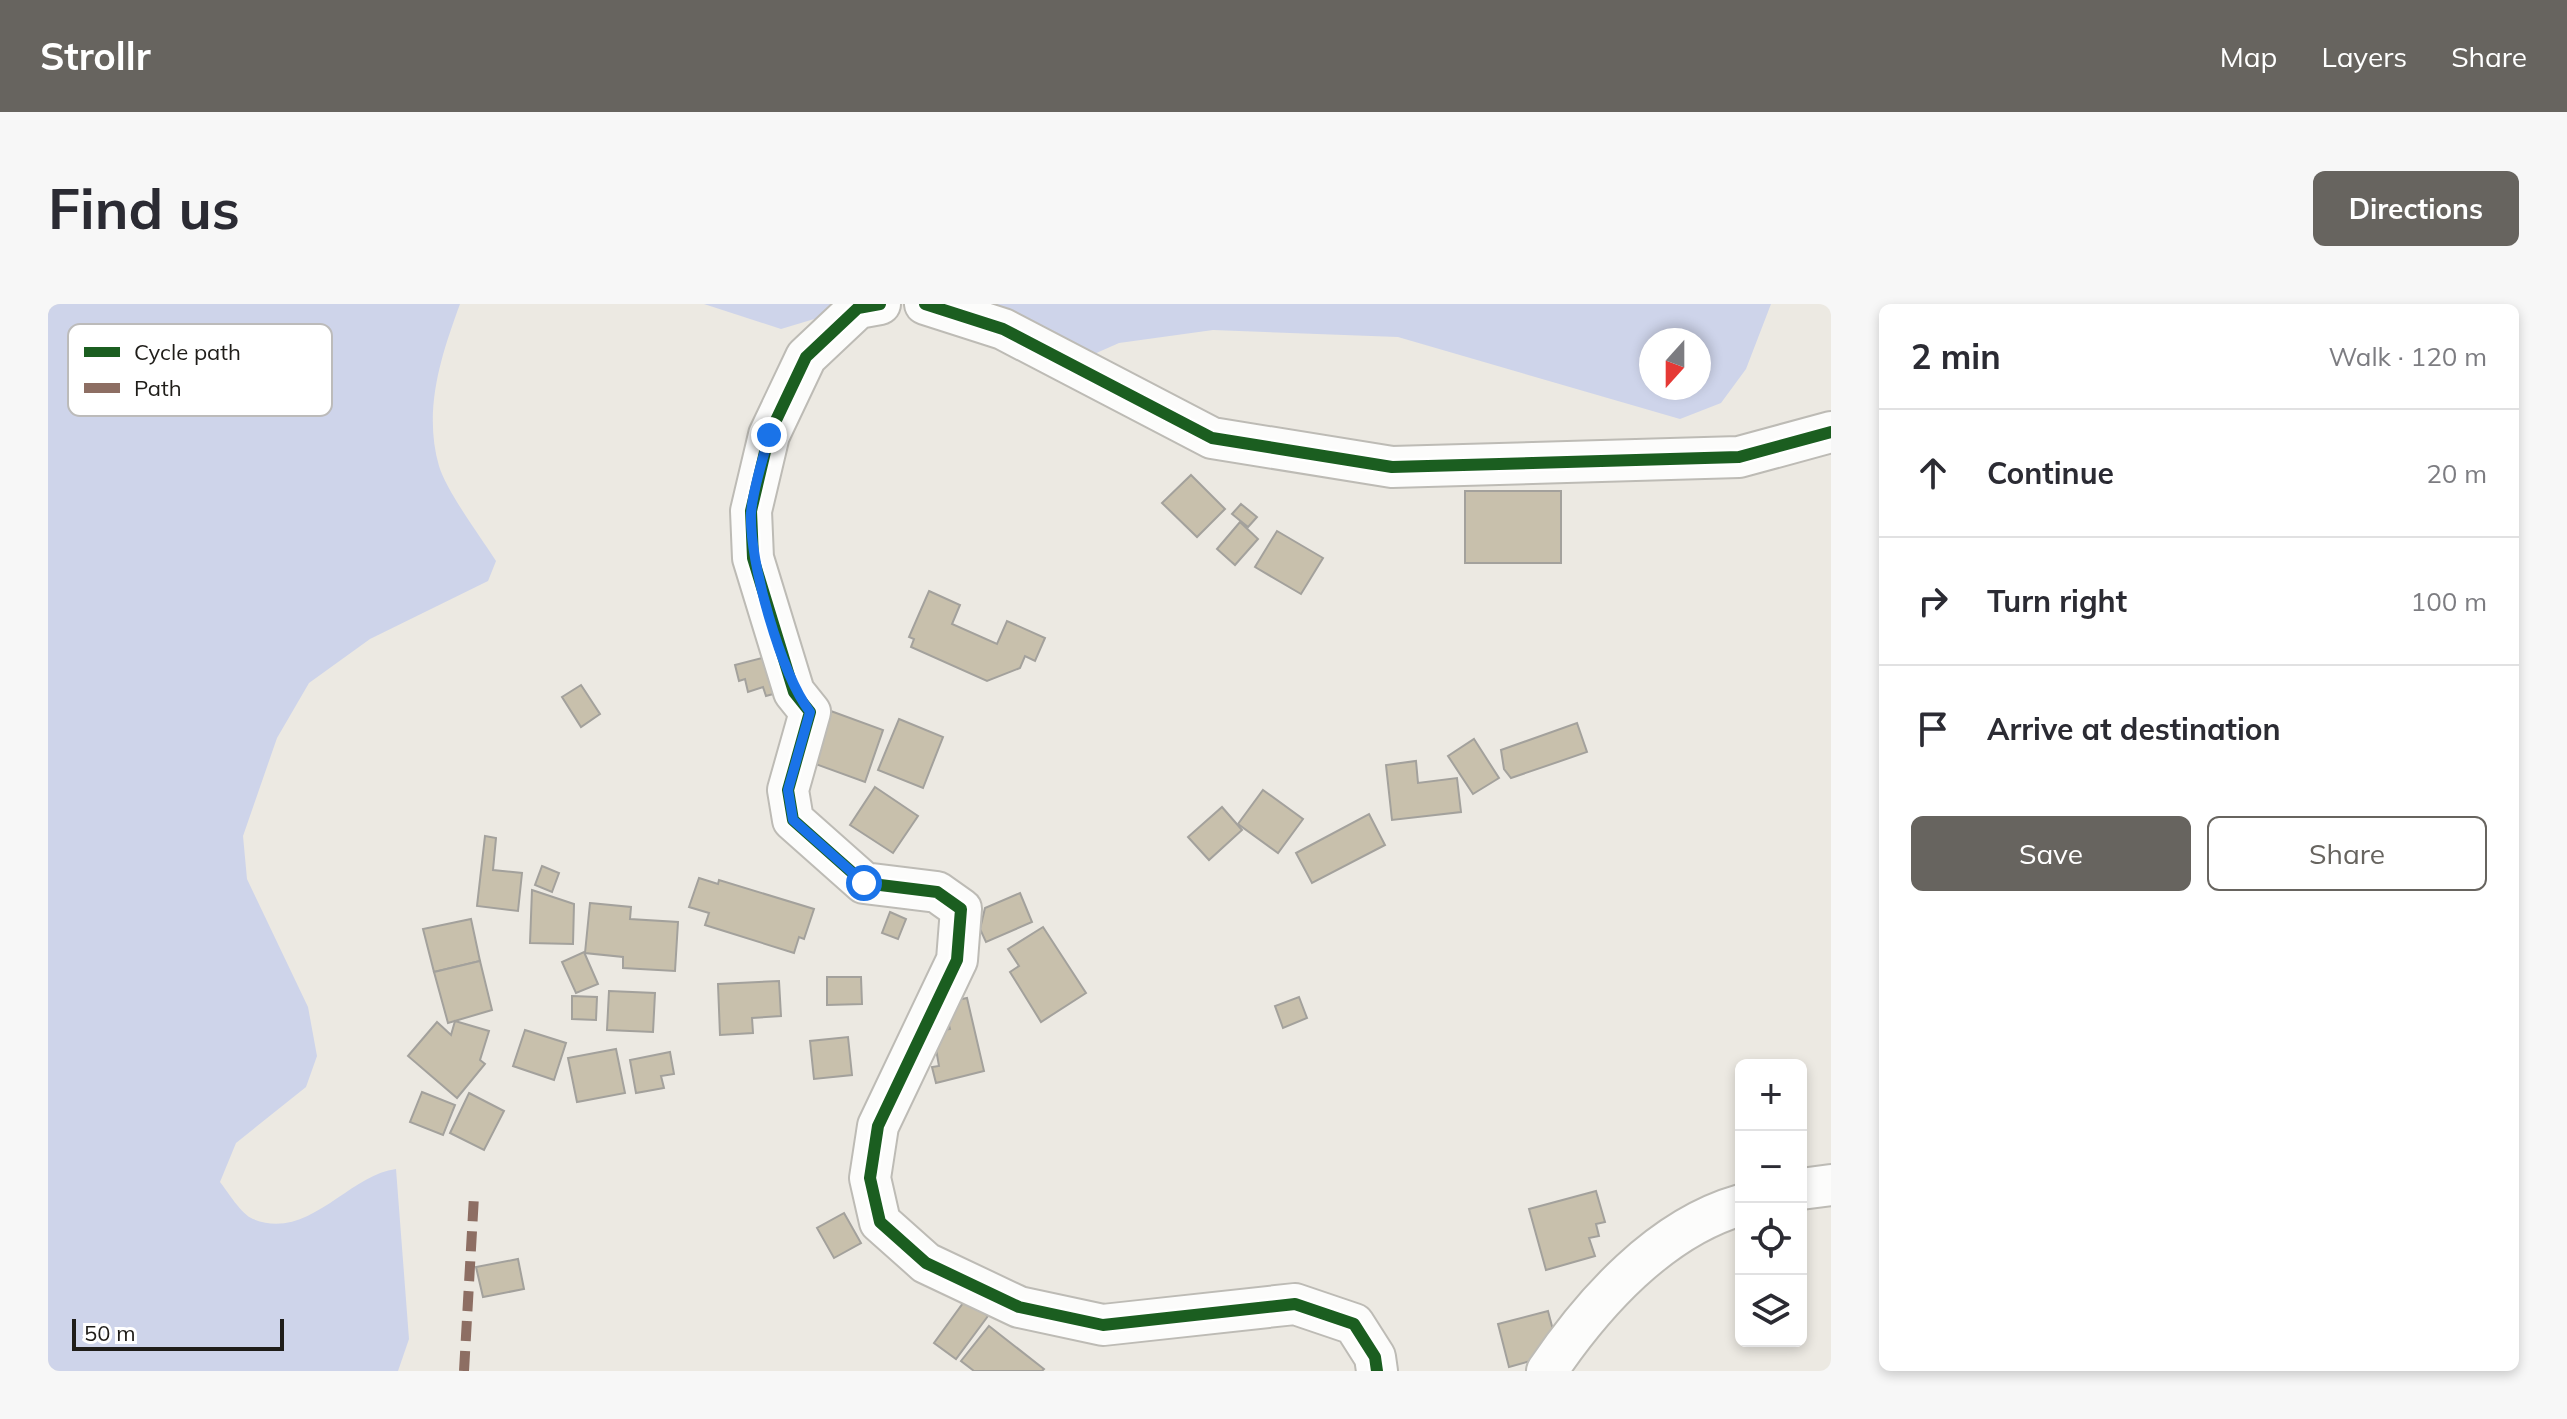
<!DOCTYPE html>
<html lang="en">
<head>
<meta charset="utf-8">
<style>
	:root { --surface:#fff; --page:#f7f7f7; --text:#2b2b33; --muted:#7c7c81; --line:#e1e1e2; --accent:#67645f }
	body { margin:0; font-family:Mulish,sans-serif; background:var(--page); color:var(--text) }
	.controls { position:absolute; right:24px; bottom:24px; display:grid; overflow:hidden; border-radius:12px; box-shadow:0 4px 12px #0003 }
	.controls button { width:72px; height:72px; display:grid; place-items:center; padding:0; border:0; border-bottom:2px solid var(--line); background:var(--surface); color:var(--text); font:40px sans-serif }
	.compass { position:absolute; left:1591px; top:24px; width:72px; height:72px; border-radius:50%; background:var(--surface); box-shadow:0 4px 12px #0003; rotate:201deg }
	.scale { position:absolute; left:24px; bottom:20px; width:212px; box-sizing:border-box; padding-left:8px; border:4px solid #1f1d19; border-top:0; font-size:22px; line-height:28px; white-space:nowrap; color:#1f1d19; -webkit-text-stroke:6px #fff; paint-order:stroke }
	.stop { position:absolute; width:24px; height:24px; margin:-18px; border:6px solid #1a73e8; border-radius:50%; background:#fff }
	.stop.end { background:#1a73e8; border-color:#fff; box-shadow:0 2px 8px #0008 }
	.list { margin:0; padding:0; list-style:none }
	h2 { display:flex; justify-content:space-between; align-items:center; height:104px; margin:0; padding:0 32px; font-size:34px }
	h2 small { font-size:26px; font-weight:400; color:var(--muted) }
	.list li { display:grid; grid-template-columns:52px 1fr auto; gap:24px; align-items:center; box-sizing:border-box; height:128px; padding:0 32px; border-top:2px solid var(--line) }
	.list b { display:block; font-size:30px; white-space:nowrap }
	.list em { font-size:26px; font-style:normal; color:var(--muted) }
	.actions { display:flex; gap:16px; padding:24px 32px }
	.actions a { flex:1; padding:18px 0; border:2px solid var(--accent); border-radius:12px; text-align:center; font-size:28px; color:var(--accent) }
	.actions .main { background:var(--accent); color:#fff }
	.icon { flex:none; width:44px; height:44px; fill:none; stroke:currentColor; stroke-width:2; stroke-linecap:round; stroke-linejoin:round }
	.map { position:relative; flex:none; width:1783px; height:1067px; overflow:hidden; border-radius:12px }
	header { display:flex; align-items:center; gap:48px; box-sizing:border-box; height:112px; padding:0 40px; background:var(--accent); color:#fff }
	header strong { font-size:38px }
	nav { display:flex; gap:44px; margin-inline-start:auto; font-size:28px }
	.intro { display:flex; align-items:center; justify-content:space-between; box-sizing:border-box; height:192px; padding:0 48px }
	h1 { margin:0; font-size:56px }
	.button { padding:20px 36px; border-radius:12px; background:var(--accent); color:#fff; font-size:28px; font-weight:700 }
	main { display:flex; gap:48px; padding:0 48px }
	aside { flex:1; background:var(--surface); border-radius:12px; box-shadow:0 4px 12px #0003 }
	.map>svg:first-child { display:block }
	.green { fill:#ced4ea; fill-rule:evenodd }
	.building { fill:#c8c0ac; stroke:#a3a19c; stroke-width:2 }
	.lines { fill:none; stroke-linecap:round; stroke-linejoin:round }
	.minor-casing { stroke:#bdbbb5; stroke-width:44 }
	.minor { stroke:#fcfcfb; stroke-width:40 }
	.quiet { stroke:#8d6e63; stroke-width:10; stroke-dasharray:20 10; stroke-linecap:butt }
	.cycleway-casing { stroke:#fff; stroke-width:17 }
	.cycleway { stroke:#1b5e20; stroke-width:12 }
	.route { stroke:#1a73e8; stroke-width:10 }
	.key { fill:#fff; stroke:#bcbbba; stroke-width:2 }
	.key-label { font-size:22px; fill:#1f1d19 }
</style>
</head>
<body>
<header>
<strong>Strollr</strong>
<nav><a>Map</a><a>Layers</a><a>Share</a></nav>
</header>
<div class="intro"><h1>Find us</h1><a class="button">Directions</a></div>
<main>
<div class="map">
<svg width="1783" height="1067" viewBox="0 0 1783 1067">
	<rect width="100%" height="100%" fill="#ece9e2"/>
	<g class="green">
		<path d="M0 0H412C393 52 375 106 391 162 399 188 432 232 448 257L440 277 322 335 261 379 229 434 195 532 199 575 260 703 269 752 258 783 188 839 172 878C180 888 193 910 205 915 260 938 300 871 348 865L361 1035 350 1067H0Z"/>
		<polygon points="656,0 816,0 733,25"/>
		<path d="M908 0H1723L1698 65 1673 99 1632 115 1350 33 1165 26 1071 39 1028 58ZM1603 36H1651V84H1603Z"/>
	</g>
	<g class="building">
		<polygon points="1143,171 1177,205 1149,233 1114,199"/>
		<rect x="1417" y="187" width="96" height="72"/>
		<polygon points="1193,200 1209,213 1200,223 1184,210"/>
		<polygon points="1192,218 1210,235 1187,261 1169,245"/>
		<polygon points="1229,227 1275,254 1253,290 1207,263"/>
		<polygon points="881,287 912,301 904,320 949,340 959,317 997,334 987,357 977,352 972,364 939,377 863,343 866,335 861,333"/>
		<polygon points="733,349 743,385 718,392 715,383 700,388 697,375 691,377 687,361"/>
		<polygon points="533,381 552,410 533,423 514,393"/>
		<polygon points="780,406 835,426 817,478 762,458"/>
		<polygon points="851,415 895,433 875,484 830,466"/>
		<polygon points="1529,419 1539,448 1463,474 1456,465 1453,446"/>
		<polygon points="1426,435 1451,474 1425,490 1400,452"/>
		<polygon points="1368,457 1370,479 1409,474 1413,508 1344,516 1338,461"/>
		<polygon points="827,483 870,512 845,549 802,521"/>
		<polygon points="1215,486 1255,515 1230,549 1190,520"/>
		<polygon points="1174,503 1194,526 1161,556 1140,533"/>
		<polygon points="1321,510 1337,541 1264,579 1248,549"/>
		<polygon points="437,532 448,534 445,566 474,569 470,607 429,602"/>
		<polygon points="494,562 511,569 504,588 487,581"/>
		<polygon points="651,574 670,580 671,576 766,605 756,635 751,633 746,649 657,621 661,609 641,603"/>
		<polygon points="484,586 526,600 525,640 482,639"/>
		<polygon points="972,589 984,618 938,638 932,625 937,604"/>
		<polygon points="542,599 583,603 582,615 630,618 627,667 575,664 575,653 537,649"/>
		<polygon points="842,608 858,615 850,635 834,629"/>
		<polygon points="423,615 432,657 386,668 375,625"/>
		<polygon points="995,623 1038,689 993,718 962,668 971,662 960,645"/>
		<polygon points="536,648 550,680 528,689 514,658"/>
		<polygon points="432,657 444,706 400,719 386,668"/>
		<polygon points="779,673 813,673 814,700 779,701"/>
		<polygon points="731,677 733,712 704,714 705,729 672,731 670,680"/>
		<polygon points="561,687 607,689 605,728 559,726"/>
		<polygon points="524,692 549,693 548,716 524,715"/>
		<polygon points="1251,693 1259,714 1235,724 1227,702"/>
		<polygon points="919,694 936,767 888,779 884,763 891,762 885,728 902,725 895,699"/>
		<polygon points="407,717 441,727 432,756 437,760 409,794 360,752 389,718 403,731"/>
		<polygon points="477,726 518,739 506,776 465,762"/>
		<polygon points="800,733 804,771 766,775 762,737"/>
		<polygon points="568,745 577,789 529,798 520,754"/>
		<polygon points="622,748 626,770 613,772 616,784 588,789 582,756"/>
		<polygon points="374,788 407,801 395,831 362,818"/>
		<polygon points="421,789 456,807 436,846 402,829"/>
		<polygon points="1548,887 1557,918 1548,920 1551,932 1541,934 1547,952 1498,966 1481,905"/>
		<polygon points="796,909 813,939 786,954 769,924"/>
		<polygon points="470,955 476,985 435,993 428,963"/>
		<polygon points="918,995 940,1012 908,1055 886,1039"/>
		<polygon points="1500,1007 1511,1049 1461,1063 1450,1020"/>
		<polygon points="941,1022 996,1065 994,1067 926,1067 913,1057"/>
	</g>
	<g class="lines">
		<defs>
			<g id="minor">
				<polyline points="832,0 810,4 758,53 721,131 703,207 705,254 746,388 762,408 740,486 745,516 816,579 889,588 913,605 909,656 830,822 822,874 832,918 878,959 971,1003 1055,1021 1247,1000 1306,1020 1327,1053 1329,1067"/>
				<polyline points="877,0 955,25 1164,134 1344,163 1691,153 1783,128"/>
				<polyline points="1753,885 1783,881"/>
				<path d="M1499 1067C1545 999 1612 924 1693 901"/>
			</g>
		</defs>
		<use href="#minor" class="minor-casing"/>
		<use href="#minor" class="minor"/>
		<polyline class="quiet" points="416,1067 426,892"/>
		<defs>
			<g id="cycleway">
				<polyline points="832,0 810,4 758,53 721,131 703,207 705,254 746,388 762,408 740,486 745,516 816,579 889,588 913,605 909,656 830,822 822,874 832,918 878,959 971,1003 1055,1021 1247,1000 1306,1020 1327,1053 1329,1067"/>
				<polyline points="877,0 955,25 1164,134 1344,163 1691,153 1783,128"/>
			</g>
		</defs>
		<use href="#cycleway" class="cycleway-casing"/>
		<use href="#cycleway" class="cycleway"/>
	</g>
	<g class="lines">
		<path class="route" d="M721 131C715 156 705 184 703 209 701 258 733 370 762 408L740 486 745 516 816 579"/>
	</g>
	<rect x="20" y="20" width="264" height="92" rx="12" class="key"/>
	<rect x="36" y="43" width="36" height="10" fill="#1b5e20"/>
	<rect x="36" y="79" width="36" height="10" fill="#8d6e63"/>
	<g class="key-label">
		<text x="86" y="56">Cycle path</text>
		<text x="86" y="92">Path</text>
	</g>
</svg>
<div class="controls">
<button>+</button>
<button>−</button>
<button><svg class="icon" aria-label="locate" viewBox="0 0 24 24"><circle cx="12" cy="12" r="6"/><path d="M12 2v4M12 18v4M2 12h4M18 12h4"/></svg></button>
<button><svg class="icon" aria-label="layers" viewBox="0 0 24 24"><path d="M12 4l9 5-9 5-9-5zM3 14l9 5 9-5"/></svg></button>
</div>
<svg class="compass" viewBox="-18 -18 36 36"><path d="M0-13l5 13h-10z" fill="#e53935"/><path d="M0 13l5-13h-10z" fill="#7c7c81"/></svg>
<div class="scale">50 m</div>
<div class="stop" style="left:816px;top:579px"></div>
<div class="stop end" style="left:721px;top:131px"></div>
</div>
<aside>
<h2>2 min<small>Walk · 120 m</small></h2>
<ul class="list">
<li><svg class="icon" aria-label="ahead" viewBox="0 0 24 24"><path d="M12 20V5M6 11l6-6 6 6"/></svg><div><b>Continue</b></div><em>20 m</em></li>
<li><svg class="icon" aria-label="right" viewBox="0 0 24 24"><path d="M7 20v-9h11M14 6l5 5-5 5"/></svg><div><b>Turn right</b></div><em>100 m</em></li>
<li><svg class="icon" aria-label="arrive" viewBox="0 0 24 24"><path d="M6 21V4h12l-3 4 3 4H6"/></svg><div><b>Arrive at destination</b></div></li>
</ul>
<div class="actions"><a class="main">Save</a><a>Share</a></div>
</aside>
</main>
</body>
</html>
